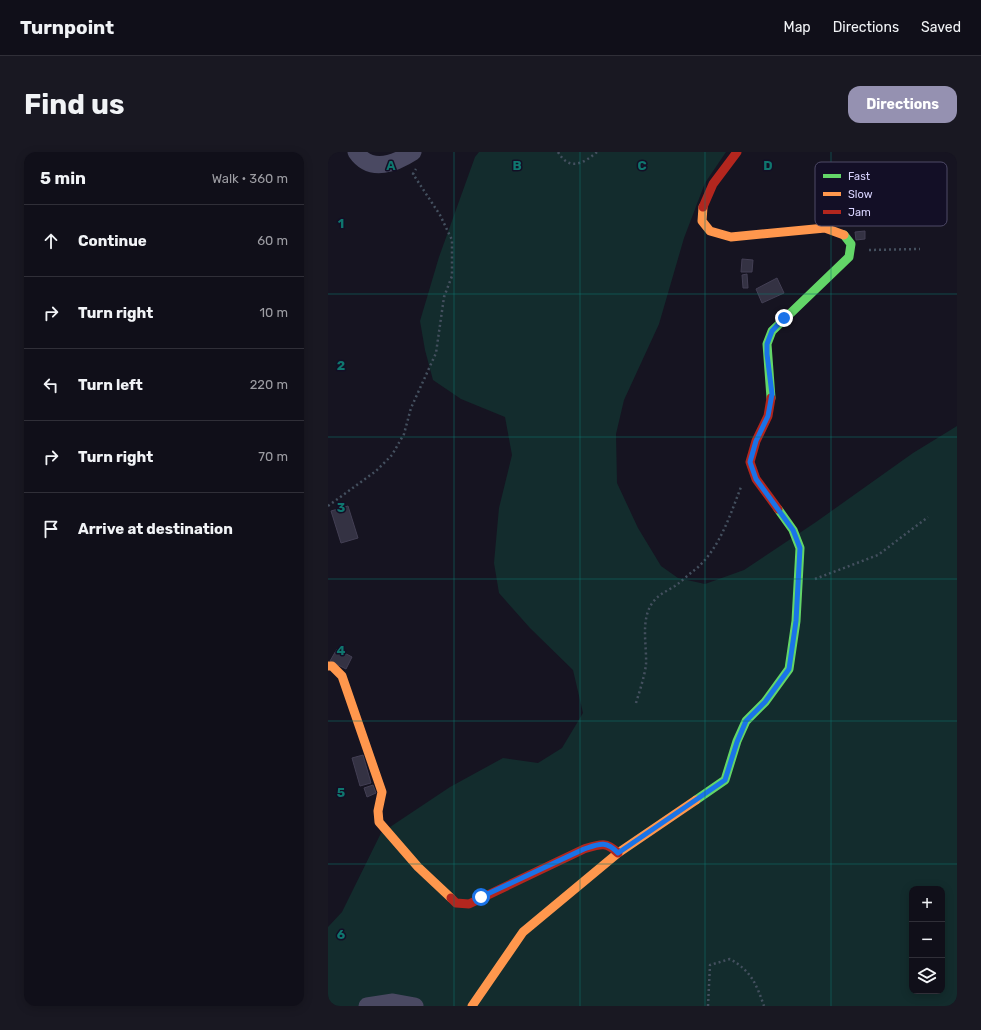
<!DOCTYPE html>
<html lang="en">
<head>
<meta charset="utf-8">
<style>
	:root { --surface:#100f19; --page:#191822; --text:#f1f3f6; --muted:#9c9ca2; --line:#302f38; --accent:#9591b1 }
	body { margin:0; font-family:Rubik,sans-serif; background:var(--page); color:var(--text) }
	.controls { position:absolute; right:12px; bottom:12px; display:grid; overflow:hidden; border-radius:8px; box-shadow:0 2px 10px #0003 }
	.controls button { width:36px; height:36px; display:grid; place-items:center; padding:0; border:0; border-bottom:1px solid var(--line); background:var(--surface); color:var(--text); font:20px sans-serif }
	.stop { position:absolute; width:12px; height:12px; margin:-9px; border:3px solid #1a73e8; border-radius:50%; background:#fff }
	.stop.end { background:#1a73e8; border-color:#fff; box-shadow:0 1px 4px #0008 }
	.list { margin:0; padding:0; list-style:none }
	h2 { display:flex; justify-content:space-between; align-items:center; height:52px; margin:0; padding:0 16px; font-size:17px }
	h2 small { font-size:13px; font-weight:400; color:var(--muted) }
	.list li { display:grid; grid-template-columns:26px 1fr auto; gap:12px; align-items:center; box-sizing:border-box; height:72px; padding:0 16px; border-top:1px solid var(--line) }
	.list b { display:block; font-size:15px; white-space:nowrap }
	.list em { font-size:13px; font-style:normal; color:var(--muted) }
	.icon { flex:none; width:22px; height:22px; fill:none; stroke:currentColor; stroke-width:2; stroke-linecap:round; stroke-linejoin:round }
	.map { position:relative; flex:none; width:629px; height:854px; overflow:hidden; border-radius:12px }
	header { display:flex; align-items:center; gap:24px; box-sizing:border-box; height:56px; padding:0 20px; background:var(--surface); border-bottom:1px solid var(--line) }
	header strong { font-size:19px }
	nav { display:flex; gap:22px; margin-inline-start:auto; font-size:14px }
	.intro { display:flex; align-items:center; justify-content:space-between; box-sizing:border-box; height:96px; padding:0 24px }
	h1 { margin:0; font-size:28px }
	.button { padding:10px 18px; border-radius:12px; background:var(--accent); color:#fff; font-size:14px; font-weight:700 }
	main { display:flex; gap:24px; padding:0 24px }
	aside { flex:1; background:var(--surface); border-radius:12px; box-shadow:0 2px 10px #0003 }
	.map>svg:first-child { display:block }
	.green { fill:#132c2d; fill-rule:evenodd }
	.building { fill:#343243; stroke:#433f54 }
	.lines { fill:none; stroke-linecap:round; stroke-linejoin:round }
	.path { stroke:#44505f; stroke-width:2.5; stroke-dasharray:2 3; stroke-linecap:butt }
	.street { stroke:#4a4962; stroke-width:17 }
	.fast { stroke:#63d668; stroke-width:9 }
	.slow { stroke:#ff974d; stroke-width:9 }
	.jam { stroke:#b3261e; stroke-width:9 }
	.route { stroke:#1a73e8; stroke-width:5 }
	.grid { fill:none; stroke:#0f766e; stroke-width:1; stroke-opacity:0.55 }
	.key { fill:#130f26; stroke:#4e4a67; stroke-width:1 }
	.key-label { font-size:11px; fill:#d9d4ff }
	.grid-label { font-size:13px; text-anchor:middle; font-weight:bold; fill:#0f766e; stroke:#130f26; stroke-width:3; stroke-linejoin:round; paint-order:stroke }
</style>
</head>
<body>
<header>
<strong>Turnpoint</strong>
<nav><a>Map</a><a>Directions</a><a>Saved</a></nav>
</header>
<div class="intro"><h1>Find us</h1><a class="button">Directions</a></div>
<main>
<aside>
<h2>5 min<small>Walk · 360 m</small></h2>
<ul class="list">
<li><svg class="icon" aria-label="ahead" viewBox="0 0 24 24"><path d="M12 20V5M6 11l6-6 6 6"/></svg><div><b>Continue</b></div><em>60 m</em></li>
<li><svg class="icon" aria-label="right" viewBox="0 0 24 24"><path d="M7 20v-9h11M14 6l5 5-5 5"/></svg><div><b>Turn right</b></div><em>10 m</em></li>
<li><svg class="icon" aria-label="left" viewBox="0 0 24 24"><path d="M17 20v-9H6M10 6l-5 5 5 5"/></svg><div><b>Turn left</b></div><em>220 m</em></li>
<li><svg class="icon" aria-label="right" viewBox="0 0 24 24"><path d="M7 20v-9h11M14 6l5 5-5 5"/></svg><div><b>Turn right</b></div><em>70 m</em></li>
<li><svg class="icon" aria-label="arrive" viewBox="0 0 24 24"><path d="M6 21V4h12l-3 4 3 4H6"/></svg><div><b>Arrive at destination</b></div></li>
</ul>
</aside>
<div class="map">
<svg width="629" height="854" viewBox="0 0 629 854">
	<rect width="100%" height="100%" fill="#161421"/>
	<path class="green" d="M151 0H398L377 31 356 86 331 172 296 248 288 282 289 331 310 376 333 414 350 426 377 432 416 418 488 370 585 301 629 274V854H0V775L14 760 53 681 122 635 175 606 210 611 234 596 255 561 245 518 202 476 171 441 166 411 171 356 184 303 177 265 133 247 105 228 97 198 92 169 111 105 147 5ZM584 737H614V839H584Z"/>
	<g class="building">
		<polygon points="537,79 537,87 528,88 527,80"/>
		<polygon points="414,107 425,108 424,120 413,120"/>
		<polygon points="419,122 420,136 415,136 414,123"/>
		<polygon points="449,126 456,141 434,151 428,137"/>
		<polygon points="20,354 30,386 13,391 3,359"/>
		<polygon points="9,497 24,505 18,517 2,509"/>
		<polygon points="35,603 43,631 32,634 24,606"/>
		<polygon points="45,633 48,641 39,645 36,636"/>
	</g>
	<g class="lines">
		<g class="path">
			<path d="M230 0C241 19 255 12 269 0"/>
			<polyline points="541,98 592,97"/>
			<polyline points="0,354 48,319 64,303 76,282 83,256 108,201 116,145 124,124 124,88 112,63 85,22 88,17"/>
			<polyline points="487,427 550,403 600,365"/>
			<path d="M308 551C312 538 316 526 318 513 319 493 312 467 325 450 331 442 339 439 347 434 354 429 361 422 368 417 392 396 402 363 413 335"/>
			<path d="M380 854 382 813 402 807C423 819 428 831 436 854"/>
		</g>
		<g class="street">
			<path d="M28 0C43 22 68 11 85 0"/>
			<polyline points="39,854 65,850 87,854"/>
		</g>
		<g class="fast">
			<polyline points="443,246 439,192 444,179 521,105 523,92 516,83"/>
			<polyline points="368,648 397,628 409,589 418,569 437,550 461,517 468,469 472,396 465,378 450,357"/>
		</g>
		<g class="slow">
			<polyline points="375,55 374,69 382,79 403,85 497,76 516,83"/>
			<polyline points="0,514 4,514 14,524 54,640 50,659 51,670 90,715 123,746"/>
			<polyline points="144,854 195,780 290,701 368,648"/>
		</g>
		<g class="jam">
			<polyline points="375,55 385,32 409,0"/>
			<polyline points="443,246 440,264 428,289 422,310 428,327 450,357"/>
			<path d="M123 746 128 751 141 752 256 697C272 692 278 689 290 701"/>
		</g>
	</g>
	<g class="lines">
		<path class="route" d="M153 745 256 697C271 692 278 688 290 701L397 628 409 590 418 569 437 550 461 517 468 469 472 396 465 378 428 327 422 310 428 289 440 264 444 242 439 202V192L444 179 456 166"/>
	</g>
	<path class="grid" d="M126 0V854M252 0V854M377 0V854M503 0V854M0 142H629M0 285H629M0 427H629M0 569H629M0 712H629"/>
	<rect x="487" y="10" width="132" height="64" rx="6" class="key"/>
	<rect x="495" y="22" width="18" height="4" fill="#63d668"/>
	<rect x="495" y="40" width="18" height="4" fill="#ff974d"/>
	<rect x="495" y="58" width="18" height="4" fill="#b3261e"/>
	<g class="key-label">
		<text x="520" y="28">Fast</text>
		<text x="520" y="46">Slow</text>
		<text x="520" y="64">Jam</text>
	</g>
	<g class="grid-label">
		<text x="63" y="18">A</text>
		<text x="189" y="18">B</text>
		<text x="314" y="18">C</text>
		<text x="440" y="18">D</text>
		<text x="13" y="76">1</text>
		<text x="13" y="218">2</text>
		<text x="13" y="360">3</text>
		<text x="13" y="503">4</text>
		<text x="13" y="645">5</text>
		<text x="13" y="787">6</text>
	</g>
</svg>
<div class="controls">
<button>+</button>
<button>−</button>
<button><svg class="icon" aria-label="layers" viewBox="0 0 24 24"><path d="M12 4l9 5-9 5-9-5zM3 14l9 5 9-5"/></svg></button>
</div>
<div class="stop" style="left:153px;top:745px"></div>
<div class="stop end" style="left:456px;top:166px"></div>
</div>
</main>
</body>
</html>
